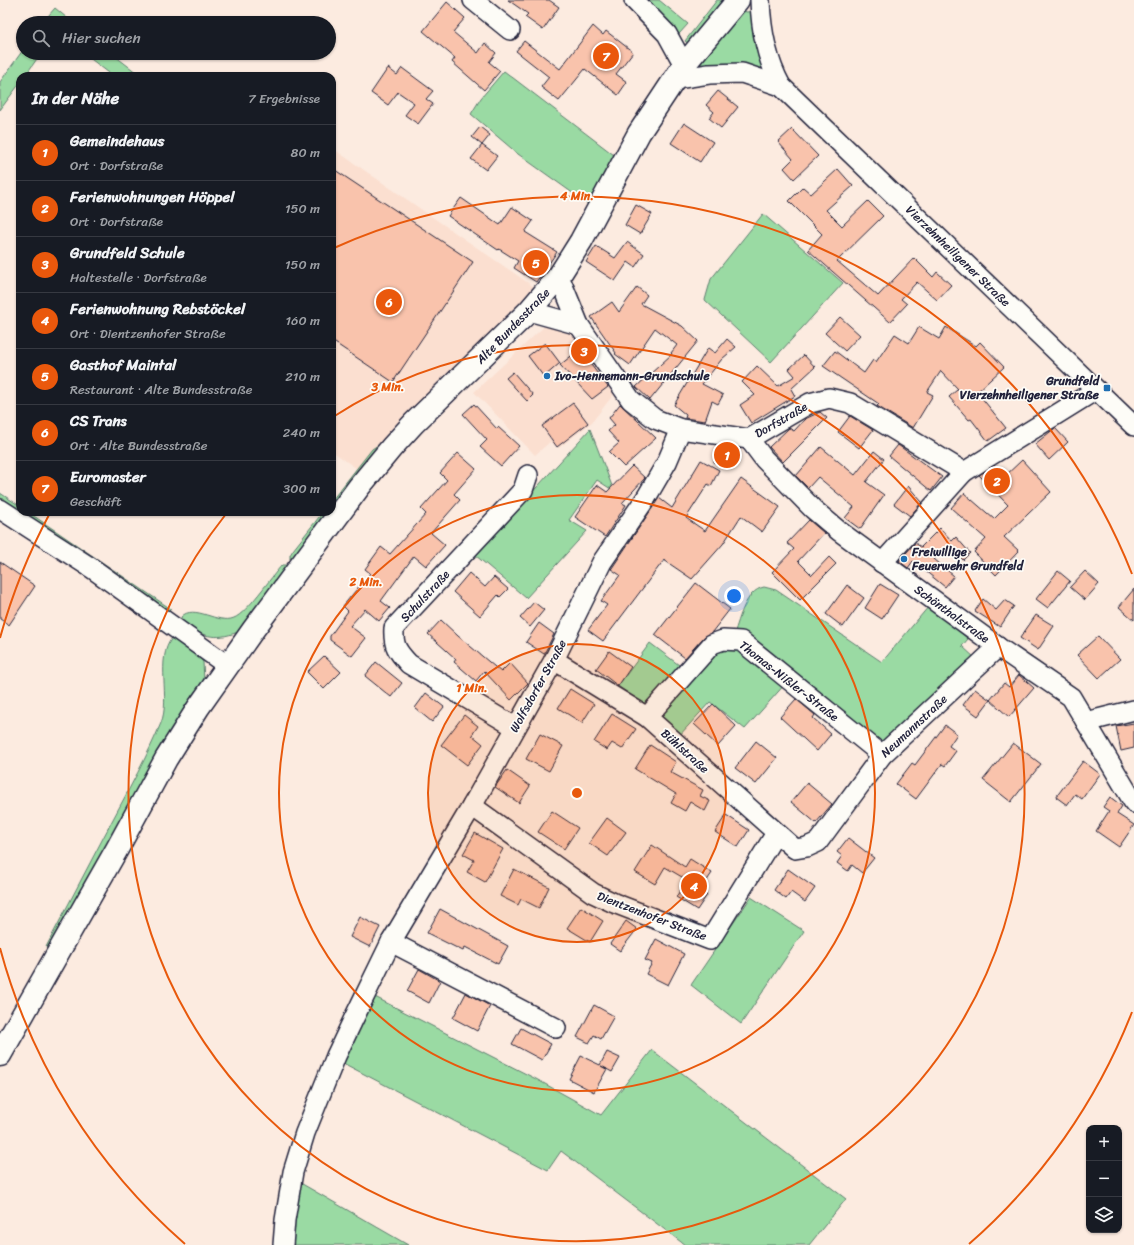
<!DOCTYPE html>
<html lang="de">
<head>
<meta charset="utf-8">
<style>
	:root { --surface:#171b24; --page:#242831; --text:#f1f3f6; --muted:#9ea1a6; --line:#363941; --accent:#ea580c }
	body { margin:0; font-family:Sriracha,sans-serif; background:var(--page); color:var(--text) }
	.controls { position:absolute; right:12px; bottom:12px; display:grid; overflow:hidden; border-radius:8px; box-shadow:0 1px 3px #0004 }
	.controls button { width:36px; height:36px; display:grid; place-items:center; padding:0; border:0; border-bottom:1px solid var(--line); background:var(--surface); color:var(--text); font:20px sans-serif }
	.you { position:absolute; left:734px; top:596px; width:14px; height:14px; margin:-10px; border:3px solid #fff; border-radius:50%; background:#1a73e8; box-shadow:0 0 0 6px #1a73e833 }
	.badge { display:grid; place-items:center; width:26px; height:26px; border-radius:50%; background:var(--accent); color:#fff; font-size:13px; font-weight:700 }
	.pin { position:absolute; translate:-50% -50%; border:2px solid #fff; box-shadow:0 1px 4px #0006 }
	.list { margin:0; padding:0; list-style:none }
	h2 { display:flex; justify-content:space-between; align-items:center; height:52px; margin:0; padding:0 16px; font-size:17px }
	h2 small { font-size:13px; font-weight:400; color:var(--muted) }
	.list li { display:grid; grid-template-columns:26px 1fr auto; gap:12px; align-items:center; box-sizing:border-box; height:56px; padding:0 16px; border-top:1px solid var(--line) }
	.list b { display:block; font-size:15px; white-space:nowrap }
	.list p { margin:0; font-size:13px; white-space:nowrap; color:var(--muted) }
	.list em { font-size:13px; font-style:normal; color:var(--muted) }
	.icon { flex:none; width:22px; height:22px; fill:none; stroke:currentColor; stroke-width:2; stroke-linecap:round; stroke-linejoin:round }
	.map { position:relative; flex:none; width:1134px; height:1245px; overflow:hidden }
	.search { position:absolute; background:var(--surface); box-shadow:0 1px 3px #0004; left:16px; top:16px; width:320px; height:44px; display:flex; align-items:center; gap:10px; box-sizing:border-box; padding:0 14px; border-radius:22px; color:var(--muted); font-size:15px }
	.panel { position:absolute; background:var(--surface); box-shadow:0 1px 3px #0004; left:16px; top:72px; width:320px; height:444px; border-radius:12px }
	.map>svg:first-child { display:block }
	.built { fill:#fbdfd0 }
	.green { fill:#9adaa3; stroke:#5e7e6f }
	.building { fill:#f9c3ac; stroke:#22223b }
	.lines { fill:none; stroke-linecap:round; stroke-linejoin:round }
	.minor-casing { stroke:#22223b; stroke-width:22 }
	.major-casing { stroke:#22223b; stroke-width:25 }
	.minor { stroke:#fdfcf7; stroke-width:19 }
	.major { stroke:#fdfcf7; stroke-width:22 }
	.ring { fill:none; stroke:#e8590c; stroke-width:2 }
	.poi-dot { fill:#1f6fb2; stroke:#fdfcf7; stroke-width:1.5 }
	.labels { text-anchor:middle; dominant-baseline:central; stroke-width:3.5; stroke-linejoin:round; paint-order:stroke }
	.street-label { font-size:12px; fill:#22223b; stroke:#fdfcf7 }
	.poi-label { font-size:12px; font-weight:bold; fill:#22223b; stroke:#fdfcf7; text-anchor:start }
	.centre { fill:#e8590c; stroke:#fdfcf7; stroke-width:2 }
	.ring-label { font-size:12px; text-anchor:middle; font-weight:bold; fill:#e8590c; stroke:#fdfcf7; stroke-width:3.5; stroke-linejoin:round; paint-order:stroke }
</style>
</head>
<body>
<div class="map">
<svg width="1134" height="1245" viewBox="0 0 1134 1245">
	<rect width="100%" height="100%" fill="#fcebe0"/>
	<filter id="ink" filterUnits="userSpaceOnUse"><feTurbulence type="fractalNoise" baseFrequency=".025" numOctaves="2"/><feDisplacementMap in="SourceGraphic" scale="8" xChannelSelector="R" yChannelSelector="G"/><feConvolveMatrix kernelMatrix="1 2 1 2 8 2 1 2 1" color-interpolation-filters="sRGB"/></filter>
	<g filter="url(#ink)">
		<g class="built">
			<polygon points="332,148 537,289 378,484 332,451"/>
			<polygon points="550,321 565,328 577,340 614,394 592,422 559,448 550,442 535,455 474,392"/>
		</g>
		<g class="green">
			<polygon points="647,0 659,0 688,24 679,34"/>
			<polygon points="717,0 726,0 691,46 685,41"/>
			<polygon points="55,8 73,23 42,23"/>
			<polygon points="743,10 746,12 754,11 765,70 757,68 705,70 699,65"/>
			<polygon points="23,50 23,53 41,53 25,76 20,76 20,83 0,110 0,82"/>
			<polygon points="83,53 111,53 141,76 113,76"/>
			<polygon points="504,71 614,155 588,204 518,154 471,114 481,98"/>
			<polygon points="763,214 843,283 771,362 705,300 711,279"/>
			<polygon points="590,429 614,491 597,480 569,520 587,531 526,598 475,555"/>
			<polygon points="381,443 385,444 379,453 298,559 290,559 290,555 293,550 323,512 332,512 332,500 372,449"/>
			<polygon points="0,493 20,506 20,512 28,512 171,609 166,613 0,503"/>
			<path d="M282 565H286L290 570 238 632C215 641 201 636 182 623L181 617C194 603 218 625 234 618 247 613 271 577 282 565Z"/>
			<path d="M764 587 776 590 882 662 929 606 968 639 962 646 976 659 888 740 878 742 734 634C740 618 745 591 764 587Z"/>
			<path d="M178 637 194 651 203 662 204 681 193 694 170 733 50 952 46 947C68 905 90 863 112 821 129 789 147 757 161 723 171 698 155 659 172 638Z"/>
			<polygon points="650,643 679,665 647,707 618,686"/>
			<polygon points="732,647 786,683 745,729 710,702 678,737 654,716 720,649"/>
			<polygon points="751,897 804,931 741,1024 691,985"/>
			<polygon points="373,996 536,1079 601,1115 652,1050 846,1199 809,1245 685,1245 561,1151 548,1170 341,1062"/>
			<polygon points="297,1181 408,1245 290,1245"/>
		</g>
		<g class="building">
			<polygon points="508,0 549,0 559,7 543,30 525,17 528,14"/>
			<polygon points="447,2 465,18 453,32 478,53 485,43 496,53 489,62 500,71 484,90 452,62 455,58 423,31"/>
			<polygon points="593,26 603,35 606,31 633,52 616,74 627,82 618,95 585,69 559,101 541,87 549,77 516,51 524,41 560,69"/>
			<polygon points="388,68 397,75 402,68 433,91 426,99 433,104 418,124 405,115 414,103 398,92 388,105 371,93"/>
			<polygon points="718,91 738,107 721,128 709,118 714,112 706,105"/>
			<polygon points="684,123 713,142 700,162 671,143"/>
			<polygon points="480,127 490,135 482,145 472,137"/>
			<polygon points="792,129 818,156 794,179 784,168 793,159 778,142"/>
			<polygon points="482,145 497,156 486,170 471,159"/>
			<polygon points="332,168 473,262 393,382 332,341"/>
			<polygon points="838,169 853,186 826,210 842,226 868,201 883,216 837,261 878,296 914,258 933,277 937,272 951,285 937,300 917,282 901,299 907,304 890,322 808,250 822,234 789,201 803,187 811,194"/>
			<polygon points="461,198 500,225 512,207 533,221 525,232 557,252 536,282 514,268 518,261 499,249 498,250 448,216"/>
			<polygon points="636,205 652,214 640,234 625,225"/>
			<polygon points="627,242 644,254 635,267 628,262 615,281 586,262 596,246 615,258"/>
			<polygon points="637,287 647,295 641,304 682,326 698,341 650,400 636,387 672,354 671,353 677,345 655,328 630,365 615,354 616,353 591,317 612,302 619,312"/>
			<polygon points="840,317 860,335 845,351 825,333"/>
			<polygon points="919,327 939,339 946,327 976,346 980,342 1004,367 977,392 1006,428 988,441 971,419 969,420 949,397 958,389 941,371 927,392 933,395 913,428 877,406 879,404 823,366 835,351 864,373 873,360 876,362 895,334 909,343"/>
			<polygon points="727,339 736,347 722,359 702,384 723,395 718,404 712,401 705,421 685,418 686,415 674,405 708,348 715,353"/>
			<polygon points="545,343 560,363 544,377 528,356"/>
			<polygon points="575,353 583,364 588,361 608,387 592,399 560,365"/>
			<polygon points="804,355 815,367 791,389 795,396 751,423 740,405 755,395 742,382 757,366 778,386 795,376 789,369"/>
			<polygon points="513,372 533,395 527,401 506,378"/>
			<polygon points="573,403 588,423 557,447 542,426"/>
			<polygon points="474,404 497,429 498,427 519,446 501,466 480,447 487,440 463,414"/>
			<polygon points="620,404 656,438 624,467 609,452 619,443 608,431 615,425 609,418"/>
			<polygon points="820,412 827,418 783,462 769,447 789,428 794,431 805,419"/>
			<polygon points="850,416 873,430 859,448 838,432"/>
			<polygon points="1055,428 1068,442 1049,460 1035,444"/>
			<polygon points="898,445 942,477 931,491 889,456"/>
			<polygon points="721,446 740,449 731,469 714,462"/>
			<polygon points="821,447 855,475 874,451 884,459 866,482 884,495 860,529 845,518 854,507 818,477 808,488 796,476"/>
			<polygon points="458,453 476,469 454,494 460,500 431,533 445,545 426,566 414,556 381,601 390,608 379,621 365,609 350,626 366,638 352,656 330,640 330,636 348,611 343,606 370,573 365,569 381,547 390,554 426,514 421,509 447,480 440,473"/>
			<polygon points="701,460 719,470 711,486 708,484 686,518 705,531 741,479 780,507 762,532 741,516 723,544 692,579 664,560 603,641 588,630 607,605 601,601 620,575 611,569 612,568 659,498 672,508"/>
			<polygon points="1022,460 1051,492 1004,537 1019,551 996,575 974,552 986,539 951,508 964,493 994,519 1008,505 979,475 993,467 1004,477"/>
			<polygon points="632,466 645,478 622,503 626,505 605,537 575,517 597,485 607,492"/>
			<polygon points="908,486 922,502 910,516 894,504"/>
			<polygon points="809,520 824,533 798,561 812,575 829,557 836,564 800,600 772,572 794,549 787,543"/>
			<polygon points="940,528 952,541 956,537 970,553 963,560 949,545 934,559 954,576 945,587 913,561 908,568 899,561 915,543 921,547"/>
			<polygon points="0,562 35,586 9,625 0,619"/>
			<polygon points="1058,571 1070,581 1048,608 1036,599"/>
			<polygon points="1085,571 1099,584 1085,600 1070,587"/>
			<polygon points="469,573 485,587 494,577 508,589 500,597 498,595 480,616 453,592"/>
			<polygon points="696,583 730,609 712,632 704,637 685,658 655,635"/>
			<polygon points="880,584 898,595 882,619 865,608"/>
			<polygon points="847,585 864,598 843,627 826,614"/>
			<polygon points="1134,589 1134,620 1119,607"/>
			<polygon points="983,599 996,610 1005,600 1014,606 1000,627 975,611"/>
			<polygon points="534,602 544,610 530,627 520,618"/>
			<polygon points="1036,615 1054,626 1038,650 1020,638"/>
			<polygon points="441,620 458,636 501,672 510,663 528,683 511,700 484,671 476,681 454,662 456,659 428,634"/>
			<polygon points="539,623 554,634 544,654 526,642"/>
			<polygon points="1098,636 1120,659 1099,678 1077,655"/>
			<polygon points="609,651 631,667 618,686 596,669"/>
			<polygon points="324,656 341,672 324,689 307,672"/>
			<polygon points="376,662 402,683 391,697 365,676"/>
			<polygon points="1019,675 1034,688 1009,717 990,700 1004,683 1009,687"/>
			<polygon points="570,689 594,704 582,723 558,708"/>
			<polygon points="975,689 990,700 978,716 963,705"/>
			<polygon points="426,693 444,707 432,722 415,708"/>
			<polygon points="796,699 815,715 813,718 831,734 817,751 780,717"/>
			<polygon points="713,704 736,726 718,746 694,724"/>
			<polygon points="612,714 636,729 622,749 612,743 607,750 594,742"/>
			<polygon points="464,715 478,726 472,735 483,744 467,765 441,745"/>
			<polygon points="1134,723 1134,748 1121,751 1116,726"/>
			<polygon points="945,725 957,734 949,746 956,751 945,766 942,764 916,799 896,784 912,763 915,765"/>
			<polygon points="540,734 563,746 549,771 526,759"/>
			<polygon points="756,741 777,758 756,784 735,768"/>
			<polygon points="1013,743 1041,764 1011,802 983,780"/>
			<polygon points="650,745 676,762 670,772 703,790 700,796 710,801 705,811 690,802 685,811 671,803 676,794 635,769"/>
			<polygon points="1083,761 1100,774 1082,799 1075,794 1067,805 1056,797"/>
			<polygon points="507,770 530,786 519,803 495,787"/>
			<polygon points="807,783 832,804 816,823 791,802"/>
			<polygon points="1110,797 1122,806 1117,814 1134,825 1119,847 1096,831 1109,811 1103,807"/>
			<polygon points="552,811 578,828 564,849 538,832"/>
			<polygon points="726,815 749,830 738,847 715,832"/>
			<polygon points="607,818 626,832 608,856 589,843"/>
			<polygon points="475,833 503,849 485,882 467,872 474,860 463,854"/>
			<polygon points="848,838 874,858 862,873 852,865 848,871 837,863 842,856 837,852"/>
			<polygon points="652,845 685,867 690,859 712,873 700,891 707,895 697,910 676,897 687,880 665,867 655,884 635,872"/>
			<polygon points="514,869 549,887 539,908 521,899 518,905 500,896"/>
			<polygon points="788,869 815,888 805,902 791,892 786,899 774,890"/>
			<polygon points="581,907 603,921 590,942 567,928"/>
			<polygon points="440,909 508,946 498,964 465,947 463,951 427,933"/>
			<polygon points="360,917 380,927 370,947 350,937"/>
			<polygon points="626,921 637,929 620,951 610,944"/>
			<polygon points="656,939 684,954 668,985 646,974 652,963 645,960"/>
			<polygon points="419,969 440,981 429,1003 407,991"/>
			<polygon points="466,993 490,1006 477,1031 453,1018"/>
			<polygon points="594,1005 614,1016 601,1039 594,1035 589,1043 577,1037"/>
			<polygon points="521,1028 551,1044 542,1060 512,1044"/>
			<polygon points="607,1052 620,1058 612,1072 601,1066 607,1069 594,1092 569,1079 581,1056 600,1065"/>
		</g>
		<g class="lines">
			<defs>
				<g id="minor">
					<polyline points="473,0 510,30"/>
					<polyline points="634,0 667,34 684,65"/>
					<path d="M760 0C761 30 767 60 781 86L1134 426"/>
					<polyline points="676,79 709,74 742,73 781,86"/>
					<polyline points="559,276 579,325 631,400 655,419 681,429 749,439 810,403 829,398 850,403 964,472"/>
					<polyline points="529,311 579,325"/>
					<polyline points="749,439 764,459 813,509 839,531 998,647 1071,697 1134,803"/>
					<polyline points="0,509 93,569 228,666"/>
					<polyline points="882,563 964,472 1096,390"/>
					<polyline points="554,660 647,717 795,849 807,847 818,842 882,755 998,647"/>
					<polyline points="647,717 712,644 723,640 741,641 882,755"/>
					<polyline points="1086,722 1134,710"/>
					<path d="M515 727 409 664C397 651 393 646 394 628L523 490 528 475"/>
					<polyline points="472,806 593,893 614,903 710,940 776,833"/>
					<polyline points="391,942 556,1028"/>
					<polyline points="283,1245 285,1220 293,1172 305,1133 336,1056 354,1018 391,942 472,806 554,660 602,562 646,498 667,462 681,429"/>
				</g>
				<polyline id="major" points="0,1055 117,849 166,759 198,708 253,630 359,487 392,447 414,423 529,311 559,276 581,241 639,133 684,65 738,0"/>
			</defs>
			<use href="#minor" class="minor-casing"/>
			<use href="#major" class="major-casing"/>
			<use href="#minor" class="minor"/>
			<use href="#major" class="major"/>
		</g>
	</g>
	<circle cx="577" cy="793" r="149" fill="#e8590c" fill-opacity=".12"/>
	<g class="ring">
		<circle cx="577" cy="793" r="149"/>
		<circle cx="577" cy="793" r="298"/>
		<path d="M333 417A448 448 0 1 1 226 514"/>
		<path d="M1132 1012A597 597 0 0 1 969 1244M185 1244A597 597 0 0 1 0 948M0 638A597 597 0 0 1 50 513M334 248A597 597 0 0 1 1132 574"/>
	</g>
	<g class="poi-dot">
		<circle cx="547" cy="376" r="4"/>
		<rect x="1103" y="384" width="8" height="8" rx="2"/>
		<circle cx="904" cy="559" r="4"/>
	</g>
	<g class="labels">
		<g class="street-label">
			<text transform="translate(958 256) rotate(44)">Vierzehnheiligener Straße</text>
			<text transform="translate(513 326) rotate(-46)">Alte Bundesstraße</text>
			<text transform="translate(781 420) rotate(-30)">Dorfstraße</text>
			<text transform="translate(425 596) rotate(-47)">Schulstraße</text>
			<text transform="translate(952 614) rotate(36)">Schönthalstraße</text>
			<text transform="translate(789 681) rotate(38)">Thomas-Nißler-Straße</text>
			<text transform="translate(538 686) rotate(-61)">Wolfsdorfer Straße</text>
			<text transform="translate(914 726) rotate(-43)">Neumannstraße</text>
			<text transform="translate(685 751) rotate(42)">Bühlstraße</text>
			<text transform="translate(652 916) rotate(21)">Dientzenhofer Straße</text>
		</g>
		<g class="poi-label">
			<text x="555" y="376">Ivo-Hennemann-Grundschule</text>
			<text x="1099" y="381" text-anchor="end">Grundfeld<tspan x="1099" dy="14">Vierzehnheiligener Straße</tspan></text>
			<text x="912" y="552">Freiwillige<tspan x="912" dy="14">Feuerwehr Grundfeld</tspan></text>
		</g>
	</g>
	<circle cx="577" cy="793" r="6" class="centre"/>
	<g class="ring-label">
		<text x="577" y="200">4 Min.</text>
		<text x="388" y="391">3 Min.</text>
		<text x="366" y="586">2 Min.</text>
		<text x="472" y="692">1 Min.</text>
	</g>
</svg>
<div class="controls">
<button>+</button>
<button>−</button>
<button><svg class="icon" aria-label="layers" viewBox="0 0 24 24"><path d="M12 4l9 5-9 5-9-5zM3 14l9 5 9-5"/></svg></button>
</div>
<div class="you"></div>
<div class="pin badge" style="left:727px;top:455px">1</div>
<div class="pin badge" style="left:997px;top:481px">2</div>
<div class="pin badge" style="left:584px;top:351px">3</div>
<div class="pin badge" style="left:694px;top:886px">4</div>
<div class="pin badge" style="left:536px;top:263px">5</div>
<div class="pin badge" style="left:389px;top:302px">6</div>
<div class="pin badge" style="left:606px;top:56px">7</div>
<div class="search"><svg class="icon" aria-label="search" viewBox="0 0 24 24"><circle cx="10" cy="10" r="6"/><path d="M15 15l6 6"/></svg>Hier suchen</div>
<section class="panel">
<h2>In der Nähe<small>7 Ergebnisse</small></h2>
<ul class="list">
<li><span class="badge">1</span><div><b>Gemeindehaus</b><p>Ort · Dorfstraße</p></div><em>80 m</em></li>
<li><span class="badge">2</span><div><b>Ferienwohnungen Höppel</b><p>Ort · Dorfstraße</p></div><em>150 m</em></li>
<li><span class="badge">3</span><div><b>Grundfeld Schule</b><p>Haltestelle · Dorfstraße</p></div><em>150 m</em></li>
<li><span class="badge">4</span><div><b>Ferienwohnung Rebstöckel</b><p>Ort · Dientzenhofer Straße</p></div><em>160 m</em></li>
<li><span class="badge">5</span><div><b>Gasthof Maintal</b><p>Restaurant · Alte Bundesstraße</p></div><em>210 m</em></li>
<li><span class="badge">6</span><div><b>CS Trans</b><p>Ort · Alte Bundesstraße</p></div><em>240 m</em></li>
<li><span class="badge">7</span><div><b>Euromaster</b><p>Geschäft</p></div><em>300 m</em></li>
</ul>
</section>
</div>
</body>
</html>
